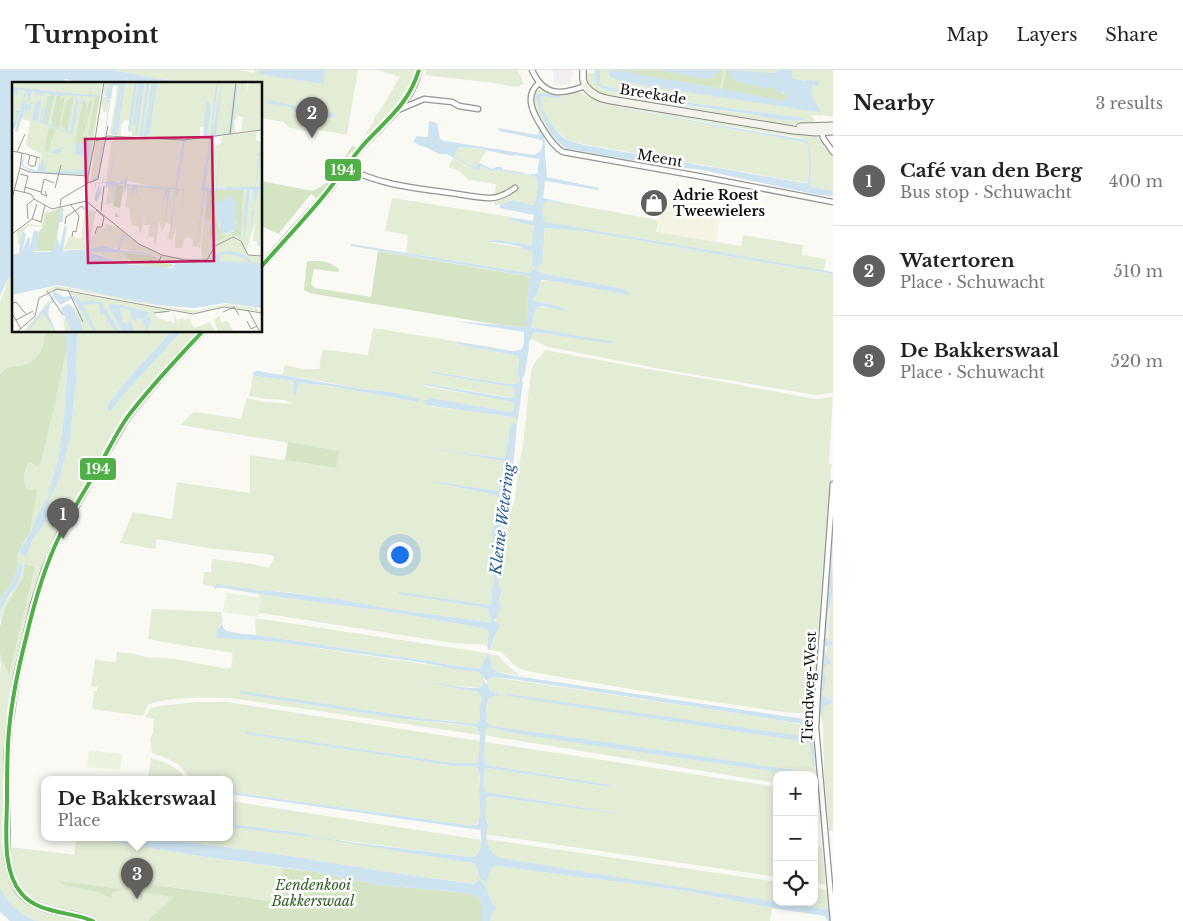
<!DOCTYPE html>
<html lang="en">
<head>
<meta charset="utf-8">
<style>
	:root { --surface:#fff; --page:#f6f6f6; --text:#222; --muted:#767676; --line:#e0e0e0; --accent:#61605e }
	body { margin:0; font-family:"Libre Baskerville",serif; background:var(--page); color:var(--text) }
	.controls { position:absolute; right:15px; bottom:15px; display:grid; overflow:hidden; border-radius:10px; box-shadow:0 2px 8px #0003 }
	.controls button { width:45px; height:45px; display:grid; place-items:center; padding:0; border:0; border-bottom:1px solid var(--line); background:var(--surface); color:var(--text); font:25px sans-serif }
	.you { position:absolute; left:399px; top:484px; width:18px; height:18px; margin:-12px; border:4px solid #fff; border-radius:50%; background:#1a73e8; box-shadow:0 0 0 8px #1a73e833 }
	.badge { display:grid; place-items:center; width:32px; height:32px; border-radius:50%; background:var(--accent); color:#fff; font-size:16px; font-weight:700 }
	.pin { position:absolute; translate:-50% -41px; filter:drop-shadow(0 1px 2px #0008) }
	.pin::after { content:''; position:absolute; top:26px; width:18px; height:15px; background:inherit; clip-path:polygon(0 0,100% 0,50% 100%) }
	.popup { position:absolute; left:41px; top:706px; width:192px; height:65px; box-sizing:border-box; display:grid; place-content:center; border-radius:10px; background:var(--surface); filter:drop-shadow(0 1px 4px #0005); font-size:16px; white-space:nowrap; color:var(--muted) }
	.popup b { font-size:19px; color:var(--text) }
	.popup::after { content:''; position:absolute; left:50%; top:100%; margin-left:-10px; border:10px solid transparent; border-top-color:var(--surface) }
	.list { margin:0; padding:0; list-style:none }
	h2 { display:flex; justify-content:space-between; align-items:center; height:65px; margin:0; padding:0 20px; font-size:21px }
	h2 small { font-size:16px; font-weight:400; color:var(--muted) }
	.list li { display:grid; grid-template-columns:32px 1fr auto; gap:15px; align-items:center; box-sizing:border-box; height:90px; padding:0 20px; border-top:1px solid var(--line) }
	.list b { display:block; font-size:19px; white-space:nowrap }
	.list p { margin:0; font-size:16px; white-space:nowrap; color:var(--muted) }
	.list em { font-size:16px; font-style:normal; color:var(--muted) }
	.icon { flex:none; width:28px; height:28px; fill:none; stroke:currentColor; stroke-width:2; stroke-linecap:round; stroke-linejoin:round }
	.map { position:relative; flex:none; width:833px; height:851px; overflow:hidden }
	header { display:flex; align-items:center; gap:30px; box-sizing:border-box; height:70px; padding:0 25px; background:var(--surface); border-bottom:1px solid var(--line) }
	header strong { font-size:24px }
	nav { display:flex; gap:28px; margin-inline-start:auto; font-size:18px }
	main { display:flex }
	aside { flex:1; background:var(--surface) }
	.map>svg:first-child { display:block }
	.industrial { fill:#f2edf0 }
	.farmland { fill:#f5f4e2 }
	.green { fill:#e3edd6; fill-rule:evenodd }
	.forest { fill:#d4e4c5 }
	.pitch { fill:#ecf2e0 }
	.water { fill:#cee3f0 }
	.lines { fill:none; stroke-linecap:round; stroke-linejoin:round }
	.canal { stroke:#cee3f0; stroke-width:5.5 }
	.minor-casing { stroke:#949492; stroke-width:7 }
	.tertiary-casing { stroke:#949492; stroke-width:8 }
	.secondary-casing { stroke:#8b8a88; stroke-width:9 }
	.minor { stroke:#fefefd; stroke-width:4.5 }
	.tertiary { stroke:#fefefd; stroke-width:5.5 }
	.secondary { stroke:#f4f3eb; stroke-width:7 }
	.bus-1-casing { stroke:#fff; stroke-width:8 }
	.bus-1 { stroke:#50af46; stroke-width:4 }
	.labels { text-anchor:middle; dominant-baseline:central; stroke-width:5; stroke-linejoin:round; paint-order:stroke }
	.street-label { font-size:14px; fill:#0e0e0e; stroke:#fff }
	.poi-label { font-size:14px; font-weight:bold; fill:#0e0e0e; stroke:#fff; text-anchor:start }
	.park-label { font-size:14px; font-style:italic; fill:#2f5f26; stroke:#fff }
	.water-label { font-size:15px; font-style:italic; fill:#255e92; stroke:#fff }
	.inset-river { fill:none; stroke:#cee3f0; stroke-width:2.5 }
	.inset-road { fill:none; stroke:#9c9b98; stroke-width:1 }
	.view { fill:#c2185b; fill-opacity:0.15; stroke:#c2185b; stroke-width:2.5 }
	.inset-edge { fill:none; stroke:#0e0e0e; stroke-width:2.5 }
	.line-badge { stroke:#fff; stroke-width:2 }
	.badge-label { font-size:14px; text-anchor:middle; font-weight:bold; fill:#fff }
</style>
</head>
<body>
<header>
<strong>Turnpoint</strong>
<nav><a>Map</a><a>Layers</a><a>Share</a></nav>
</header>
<main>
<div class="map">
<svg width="833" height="851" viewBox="0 0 833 851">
	<rect width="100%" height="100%" fill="#faf9f4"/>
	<polygon class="industrial" points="553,0 573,0 571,14 554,15"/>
	<polygon class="farmland" points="663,131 721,141 716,172 656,162"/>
	<g class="green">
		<polygon points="111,0 240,0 254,3 255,0 259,0 259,3 322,14 325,0 358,0 347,65 315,59 314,63 288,57 284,52 261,48 261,14 184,14 179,12 155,8"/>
		<path d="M378 0H416C414 8 412 16 407 23 397 38 380 49 369 64H365L374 52V48L379 42 400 7Z"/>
		<polygon points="426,0 518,0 524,14 516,17 494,13 425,5"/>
		<path d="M597 0H833V47L823 45 822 46 818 45 811 46 814 48V54L782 55 601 25C591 19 588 14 586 3H595C597 16 600 18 611 21 657 31 703 39 750 44 767 46 786 53 804 50V48L691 33 631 23 601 15 598 10Z"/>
		<path d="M540 19 561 25 577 22 582 23 598 31 751 56 814 64 833 87V121L811 117 809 76 806 70 801 68 586 32 804 72 808 76 809 109 807 113 571 72C556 63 543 46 540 28L541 26 561 29 560 27 540 23 537 24V31L553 67C546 57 521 27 540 19Z"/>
		<polygon points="461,76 487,81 475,98 460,90 455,86 456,81 459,77"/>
		<polygon points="453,88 476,101 481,96 491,101 501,100 523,105 525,103 536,107 538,117 534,137 512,130 500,135 494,135 496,114 469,110 459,101 448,97"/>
		<polygon points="392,128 512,147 515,148 509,149 534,156 533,171 532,173 530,175 500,170 489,172 529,179 533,183 532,195 535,197 534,200 531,200 529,203 406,183 408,165 385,161"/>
		<path d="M546 131 561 134 560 132 658 150 656 162 741 176 743 165 803 175 802 185 826 189 824 201 549 153 544 151C542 144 542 138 544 132Z"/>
		<path d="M545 158 583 161 833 204V323L816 325 655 298 548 277 532 269V264L535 262 556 265 559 263 534 258 530 255 531 253 533 252C534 248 533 242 536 239 540 234 558 240 565 240 555 233 544 234 532 230L533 228 538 221 540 212C552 206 611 223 628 224L625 219 541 203 537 200 538 197 542 193Z"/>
		<path d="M14 204V261H46C44 274 40 290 26 294 14 298 11 293 0 304V232L8 210Z"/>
		<path d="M373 258 497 278 512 281 459 272 458 274 518 286 520 291 519 307 521 309 520 311 518 313 510 314 430 301 431 303 512 317 515 319V327L513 328 428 314 425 313 424 316 508 331 514 333 513 341 510 342 441 330 431 328 428 330H424L429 336 512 347 517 349 518 348 517 354 515 353H511L505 388 449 381 503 391C504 401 503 413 498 421L437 413 495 425 499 428 498 437 500 441 502 442 503 444 510 445 515 428 519 394 523 376 529 319 532 298 537 289 540 287 545 280 659 301 724 312 815 329 833 327 829 393 832 395 831 399 814 642C792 646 760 638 737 635 669 626 600 614 532 602L520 599 514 595 502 582 490 580C494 571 497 559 496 549L499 542V532L500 524 496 506 497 496 496 485 498 481 502 448 497 449 495 457 493 460C494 465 493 468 493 473 493 479 495 483 491 488L494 512 492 518V527L491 533 489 535 399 523V524L487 538 492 550 488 552 386 538 304 524 265 520 266 525 391 542 487 559 489 564 487 575 453 573 261 543 256 545 259 524 203 515 204 502H211L212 489 253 494 269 498 274 488 272 485 208 478 157 469 155 479 120 473 133 442 172 449 177 412 250 423V385L337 398 339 381 180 355 192 343 196 342 241 349 244 336H245L247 328 264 332 292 334 285 330 266 329 249 326 253 306 295 311V325L299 313H301L330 316 416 332 418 328 390 322 362 319 321 311 282 305 285 295 303 299H319L322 281 327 280 368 285Z"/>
		<path d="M78 261H172L133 303 109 332 107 339 110 341 122 326 182 261H197L134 331 122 347 54 468 42 497 34 524 15 603 6 657 4 674V781L6 796 24 830 90 851H36L18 841 3 824 0 818V602L1 595 0 590C0 575 0 550 2 538 6 528 11 526 15 518 19 511 22 503 23 495L16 492 19 483 26 486 32 471 47 449 49 430 60 408 63 395 70 370 74 330 75 316 77 312 76 294Z"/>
		<path d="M67 278V299L65 339 58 390 51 419 31 462 30 461 35 420 27 419C22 410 24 401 29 392H31L35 396 40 395 42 389 56 329Z"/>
		<polygon points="833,490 833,761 829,761 824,705 823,654 820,643 823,632 822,599 826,591"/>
		<path d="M152 539 221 542 223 551 217 559V568L269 571 478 602 483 606 484 612 479 618 437 614 478 622 482 628 479 638 480 648 477 654 418 648 240 622 242 624C296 632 350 641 404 649 429 652 453 653 477 657L480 665 230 628C206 628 169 626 148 635L143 646 92 639 94 621H97V617L91 616 95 590 116 592 117 582 135 584 145 587 175 589 223 598H231L233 583C205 578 176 575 148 569Z"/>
		<polygon points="255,548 487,583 486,588 484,589 481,598 455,596 435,592 256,565"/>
		<polygon points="489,584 499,586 508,596 519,605 528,607 497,602 492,598"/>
		<polygon points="493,607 755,646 815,657 816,720 814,719 814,705 777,705 777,713 483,665 488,654 486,645 489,629 493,626 489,616 487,614 487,611"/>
		<path d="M195 632H227L777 717V807L484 764 488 752 486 746 474 756 230 722V710H191C181 693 170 689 152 683L150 670 153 663 154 649 145 647 151 638 160 636ZM246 663 453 693H475L479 692 480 677 483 674 485 694 491 696 609 717 487 698C482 703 483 716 486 722L608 742 502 728 491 726 487 727 486 730V742L480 736C480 731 479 725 479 719 478 711 482 702 476 696H455L247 664Z"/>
		<path d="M151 688C165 692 179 697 186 710H148Z"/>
		<path d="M230 731 482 770 480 773 481 777 475 787H472L324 768 472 793 475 795 478 805 487 813C488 807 489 800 494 796H497L687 821 772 838 770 851H490L494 834H492L485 815 395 803 283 785 157 768H230V757L317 767 302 763 230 754Z"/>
		<path d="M76 768H93L199 786 283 798 278 832 149 814 141 822 175 827 149 849 148 851H96L49 838 30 830 21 820 12 801 9 777 61 783 74 785 76 772ZM62 811 68 812 121 819 111 823 104 824 98 822 66 816Z"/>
		<polygon points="486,769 777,812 777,832 618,808 501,788 493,783 485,770"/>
		<polygon points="814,776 822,777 826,815 814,813"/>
		<polygon points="814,818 828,820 829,838 825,839 780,832 814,832"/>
	</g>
	<g class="forest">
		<polygon points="614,0 658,0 708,9 717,3 719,0 723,0 720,18 640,5 622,0 620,2 614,1"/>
		<path d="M726 0H730L735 11 766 18C772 16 782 22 786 26L787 29 784 31 723 19Z"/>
		<polygon points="352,76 356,77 356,80 354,82 351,82 345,90 343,96 317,129 311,124 279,163 283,166 261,156 261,111 313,121 322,116 328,111 335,103"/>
		<path d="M378 181 527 206 530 209C527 223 528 237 527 251L529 253 528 255 524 257 494 254 326 226 309 223 304 220 307 191C321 191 328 190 339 199V200L338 202 314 199 311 214 315 218 371 227Z"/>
		<path d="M46 261H66L67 278 56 329 42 389 40 395 35 396 31 392H29C24 401 22 410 27 419L35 420 37 421 30 461 31 462C24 472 14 485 18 497L11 514 5 522 0 531V304C11 293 14 298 26 294 40 290 44 274 46 261Z"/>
		<polygon points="288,372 339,381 337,398 285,390"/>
		<polygon points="25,494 35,497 9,604 2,590 0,581 0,557 6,536 23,508"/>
		<polygon points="283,798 316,802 379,815 457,822 475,825 480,828 482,835 482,851 148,851 149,849 174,827 140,822 148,814 277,832"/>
		<polygon points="60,811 68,812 122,819 112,823 111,828 98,822 66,816"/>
	</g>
	<g class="pitch">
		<polygon points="226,523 261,528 258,547 223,542"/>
		<polygon points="89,680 122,684 120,700 87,697"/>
	</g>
	<g class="water">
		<polygon points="0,0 111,0 155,8 179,12 184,14 79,14 79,12 65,9 63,14 14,14 14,204 8,209 0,226"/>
		<polygon points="259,0 325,0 323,14 259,4"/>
		<path d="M595 0H600V11L601 15 631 23 691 33 804 48V50C787 53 768 47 751 44 704 38 657 31 611 21 596 17 596 15 595 0Z"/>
		<path d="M609 0 620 2 622 0 640 5 723 19 784 31 787 29 786 26 783 22H775V19L769 17 766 18 735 11 730 5V1L729 0C745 0 760 3 776 3L779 0H792V8L804 11 808 10 819 11 818 16 812 15C812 19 811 23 813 27 815 32 819 35 820 41L818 42 647 16 619 10 610 7 609 3Z"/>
		<polygon points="658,0 719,0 713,7 708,9"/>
		<path d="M540 23 560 26 561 29 541 26C539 38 555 61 564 68 570 72 577 73 584 75L804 113H807L809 109 808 76 804 72 585 32 807 70 810 81 811 117 830 120 833 121V126L818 125 697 99 678 98 567 79C548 66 545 51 537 31L536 27 537 24Z"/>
		<polygon points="269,30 294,36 324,40 335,44 335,47 317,47 294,42 291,37 268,34"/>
		<path d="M429 51 437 53 440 69 445 71 534 85 541 81 543 73 542 70 500 61 498 58 538 65H539L538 61 541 60 545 67 544 68C546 73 545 75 545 81 545 89 547 98 547 107L599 118V120L545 111 543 128 560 132 561 134 547 131 544 133C542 138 541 148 546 152L833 202V204L583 161 545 158 544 164V171L542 193 538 197 537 200 541 203 625 219 629 225 560 212 542 210 540 212C539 218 539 224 533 228L532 230C545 235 555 232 566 241L541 236C533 239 534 245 533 252L529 253 527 251C528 237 527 223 530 209L527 206 351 176V174L529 203 531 200H534L535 197 532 195 533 183C521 174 502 174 487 171L500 170 530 175 532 173 534 156 507 149 515 148 533 151 534 145 500 138V135L512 130 534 136 538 117 536 107 531 106V104H536L538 102C537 97 540 93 539 89L514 85 513 86 475 78 459 77 456 81 455 86 460 90 475 98 478 93 482 94 492 99 496 97H502V99L524 103 523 105 501 100 491 101 481 96 477 101 447 84H439L426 77 421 76 413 72 417 66 426 67 428 66Z"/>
		<polygon points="453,251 524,257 528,255 534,258 615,272 607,273 535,262 532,264 532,269 528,271 524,269 524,262"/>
		<polygon points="66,261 78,261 76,294 77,312 75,316 74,330 70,370 63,395 60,408 49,430 46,451 32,471 26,487 19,483 20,480 31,462 38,444 48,426 58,390 65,339 67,299"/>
		<polygon points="172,261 182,261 122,326 112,340 110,341 108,341 107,337 109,332 133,303"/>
		<path d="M458 272 512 281 521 280 523 276H527L529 277 525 303 522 309 523 312 518 348 517 350 512 347 425 335 424 330H428L429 328H431L510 342 513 341 514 334 512 332 424 315 425 313 428 314 503 327 512 328 515 327V320L512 317 431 303 429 301 509 314 518 313 520 310C520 308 518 306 518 304 517 297 521 292 518 286L458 274Z"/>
		<polygon points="258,301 362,319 390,322 419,328 419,331 417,332 330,316 301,313 299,313 295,326 293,324 294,311 253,306 253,302"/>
		<path d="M511 353H515L517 354 514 388 508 418C511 424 506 433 504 441H499V428L495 425 424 410 498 421C503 413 505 400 503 391L430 378 486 386 505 388Z"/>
		<path d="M499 444H502V448L498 482 496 485 497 496 496 506 502 522C498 526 499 532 501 537L496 549 494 550 500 556V557C494 563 493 572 490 580H488L487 575 489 564 487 559 391 542 265 525 220 517 214 519 216 514 262 521H265V520L331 528 386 538 488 552 492 550 487 538 399 524 398 522 489 535 491 533 492 528V518L494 512 491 488C497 480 491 469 493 460 494 456 498 447 499 444Z"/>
		<polygon points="833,457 832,512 833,522 828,542 827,561 826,568 828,570 833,572 832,575 826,576 825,578 826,584 828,590 831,592 830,594 826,595 823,601 826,607 824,620 822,622 823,626 833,631 833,633 824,636 823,643 820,643 820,617"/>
		<polygon points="16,492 23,495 21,505 15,519 9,525 1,540 0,549 0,531 5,522 11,514 18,497"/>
		<polygon points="222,554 224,559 227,561 243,564 256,565 435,592 455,596 481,598 484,589 486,588 487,583 489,584 492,598 497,602 509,605 790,647 807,649 811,648 812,646 814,646 814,663 813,662 808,655 755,646 512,609 493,607 487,611 478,602 454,599 419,592 269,571 216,568 217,559"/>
		<path d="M420 611 469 618H479L483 614 484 611 489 616 490 621 499 624 498 626H493L489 629C486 638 484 648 490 656L550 664 807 702 811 705H801L583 674 514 663 488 657 484 662 483 665H480L477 657C453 652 428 652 404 649 350 641 296 632 241 624L240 621 418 648 477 654 480 648 479 638 482 628 478 622Z"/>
		<polygon points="506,624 809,667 811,664 813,665 815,696 813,696 810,674 807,672 506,626"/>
		<path d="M246 662 453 693H475L478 692 480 674H483L485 694 491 696 609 715 610 717 487 698C482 703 483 716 486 722L633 746 502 728 491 726 487 727 486 730V742L483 743 480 741 479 719 480 706 478 699 476 696H455L246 664Z"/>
		<polygon points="230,722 474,756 478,754 480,747 486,746 488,756 488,759 484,762 480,760 230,724"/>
		<path d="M230 754 302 763 317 767 350 772 472 787H475C477 783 480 781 481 777L480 773 482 770 486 769 485 770 493 783 501 788C609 806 718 823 825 839L829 838V841H833V843H829L830 851H828L825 846 772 838 687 821 497 796H494C489 800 488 807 487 814L480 808 475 795 472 793 342 772 320 768 230 757Z"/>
		<polygon points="93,768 157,768 283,785 395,803 475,814 479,809 485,815 492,833 497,837 492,845 490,851 482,851 482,835 480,828 475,825 457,822 379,815 316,802 199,786"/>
		<path d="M0 818C8 833 20 844 36 851H10L0 842Z"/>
	</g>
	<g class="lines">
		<g class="canal">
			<polyline points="525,283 530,245"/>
			<polyline points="482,680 483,659"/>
			<polyline points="483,737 484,775"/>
		</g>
		<defs>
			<g id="minor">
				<path d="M532 0C544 27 561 25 585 16"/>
				<path d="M539 13C523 26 534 45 543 59 548 67 554 77 563 82L698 106 833 132"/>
				<polyline points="398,40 424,29 452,32 459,36 478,39"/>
				<polyline points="822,60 823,68 833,82"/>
				<path d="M346 97C378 115 415 118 451 123 464 125 478 128 490 128 499 128 508 123 515 118"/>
				<polyline points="833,851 816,658 818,618 833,414"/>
			</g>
			<g id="tertiary">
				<polyline points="583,0 583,9 585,16"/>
				<path d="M261 197C281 174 302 151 322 128 337 110 350 91 365 73 386 51 412 32 419 0"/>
				<path d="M93 851C82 846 70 844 59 842 24 835 12 821 7 786V690L9 658 17 605 34 533 45 499 59 466 125 351C149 319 176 290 203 261"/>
			</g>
			<g id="secondary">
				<path d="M585 16C592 25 600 28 611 30L793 60 816 62 833 61"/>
				<polyline points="800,57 833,56"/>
			</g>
		</defs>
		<use href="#minor" class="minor-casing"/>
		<use href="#tertiary" class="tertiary-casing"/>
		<use href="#secondary" class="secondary-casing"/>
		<use href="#minor" class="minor"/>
		<use href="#tertiary" class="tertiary"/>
		<use href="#secondary" class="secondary"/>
		<defs>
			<g id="bus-1">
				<path d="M261 197C281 174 303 151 322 128 337 110 350 90 365 73 388 48 408 35 419 0"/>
				<path d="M93 851C70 841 38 844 21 823 1 799 7 757 7 728 7 705 7 682 9 660 12 627 19 595 27 564 35 530 44 498 59 467 69 446 82 425 94 405 105 387 114 367 126 349 149 318 176 290 203 261"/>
			</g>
		</defs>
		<use href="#bus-1" class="bus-1-casing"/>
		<use href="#bus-1" class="bus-1"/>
	</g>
	<defs>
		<symbol id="shop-disc" viewBox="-11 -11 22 22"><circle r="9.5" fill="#61605e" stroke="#fff"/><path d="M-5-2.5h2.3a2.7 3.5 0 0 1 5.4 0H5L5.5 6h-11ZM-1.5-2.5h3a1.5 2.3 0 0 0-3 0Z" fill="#fff"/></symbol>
	</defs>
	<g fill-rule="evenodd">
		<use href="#shop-disc" x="638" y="117" width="32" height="32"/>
	</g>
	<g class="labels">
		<g class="street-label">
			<text transform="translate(653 24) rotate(9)">Breekade</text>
			<text transform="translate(660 88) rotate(10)">Meent</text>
			<text transform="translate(809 617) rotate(-88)">Tiendweg-West</text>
		</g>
		<g class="poi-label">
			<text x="673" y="125">Adrie Roest<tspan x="673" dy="16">Tweewielers</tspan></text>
		</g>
		<g class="park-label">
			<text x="313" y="815">Eendenkooi<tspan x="313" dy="16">Bakkerswaal</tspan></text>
		</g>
		<g class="water-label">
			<text transform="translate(502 449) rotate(-83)">Kleine Wetering</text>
		</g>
	</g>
	<g transform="translate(12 12)">
		<rect width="250" height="250" fill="#faf9f4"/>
		<path d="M0 0H90L77 93 26 90 29 72 14 64 18 39 9 37 6 49 8 38 0 49ZM93 0 100 2 98 14 92 12 91 15 97 16 96 29 91 31 90 21 87 36ZM114 0H205L198 54 192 55V45H188L187 56 120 54V50L116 49 118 39 113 38 109 43V54L98 52 106 2ZM206 0H225L224 7 226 0H235L234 13 237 0H250V48L229 50 231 35 226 34 222 39 224 51 200 54ZM245 50 244 58 250 60V164H245V159H241L243 141 234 169 229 158 223 155H219L229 160 236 173 250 175V181H205L202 180 205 174 203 173 197 179 188 181 159 180 142 173H140L144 176H135L117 171H136L108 167 112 154 126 164 112 152 106 167 92 163 78 167 77 154 75 167 51 168 57 155 69 156 74 121 70 119H73L84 126 76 122 74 128 84 129 79 155 83 153 85 145 92 147 94 142 108 146 127 162 148 173 191 178 189 167 193 137H199L193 136 197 107 214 106 199 105 195 108 188 167 185 164 180 165 181 158 177 155 172 157 170 166H163L164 145 160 158 155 157 160 142 153 141 150 150 147 139 144 162 141 160 142 155 136 154 138 143H132L134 130 128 154 127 145 120 143 117 126 113 125 117 103 140 104 116 99 108 101 105 97 102 120 94 123 97 101H103L94 100 99 61 104 55 169 58 164 103 171 58 198 56 197 69 198 64 209 62 210 54ZM92 55 84 99 78 102 83 60ZM33 129H39L34 132 32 145 16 144 9 152V163H6L5 148 16 142 29 144ZM77 169 107 170 118 175 120 180 151 186 111 181ZM44 204 105 214 146 224 184 229 214 222 244 226 250 230 212 224 180 231 62 208 32 209ZM56 210 157 228 153 231H142L146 236 163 241 162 232 167 242 166 238 171 236 176 243 173 238 177 236 182 246 198 240 204 250H53L51 237 63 235 65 226 63 213H58ZM37 218 36 232 44 250H12ZM207 234 210 241 215 238 222 250H206L202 238Z" fill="#e3edd6"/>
		<path d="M42 13 35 42 30 41 36 14ZM50 13 48 16 53 15 47 47 40 44V36L45 14ZM62 14 55 50 49 44 54 20ZM88 14 80 55 76 54 83 15ZM71 17 75 22 72 43 77 19 81 18 71 54 76 55 75 63 63 60ZM37 45 43 47 36 71 32 67ZM105 102 112 103 107 135H103V133L104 130 107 134 108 126 101 124ZM231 107 229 155 219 152 206 159 198 154 197 158 199 138 193 137 197 108ZM219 114 224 122 220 126 225 140 222 150 213 154 207 147 203 123ZM50 125 53 129 49 128 42 169H24L27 149 32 144 34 132ZM109 170 144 175 164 184 151 186 122 181Z" fill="#d4e4c5" fill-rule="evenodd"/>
		<path d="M80 0 78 12 87 14 90 0 88 15 79 14 77 19V14H70L63 54 30 41 38 14 33 41 35 42 42 13 32 11 30 15 27 10 25 17 23 9 20 10 17 21 14 10 11 20 14 17 13 22 18 23 19 20 23 21 30 17 28 26 31 27 34 15 29 41 26 40H28L30 27H28L25 39 16 38H20L23 22 20 21 15 37 17 24 14 33 13 25 10 37 15 38 9 37 6 50 3 49 11 21 9 30 6 31 3 46 0 48 5 31 2 29H8L13 8H6L4 15 3 10 0 19V5L77 13ZM43 13 69 14 63 53 56 50 62 15 55 50 47 46 53 16 47 46 36 42ZM97 0V14L99 0H114L106 2 104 12 105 4 101 3 86 96 78 101V98V101L85 94 90 61H84L79 94 84 61 91 60 92 55 98 16 95 26 97 16H92L95 14 91 13 95 12ZM196 0 194 19 199 23 195 54H198L204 2 206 0 200 54 210 0 204 53 216 51 222 7 226 0 220 51 199 56 193 105 204 106 210 54 205 106 243 105 247 74 244 72 249 70 244 105H249L250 97V106L247 108 245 131 247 107 242 123V107L239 129 242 126 240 150 239 130 241 108H238L233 152 236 162 232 153 231 136 235 108H197L189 169 195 109H193L184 170 191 109 189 107 198 56H180L186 55 188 45 187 55H191ZM64 16 67 17 61 52 58 50ZM104 55 98 99 104 100 107 87 105 100 108 101 110 96 112 102 114 89 115 102 112 113V102H105L101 129 103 101 100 108V102L96 105V101L94 107V101H88L86 113 89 103V110L85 120 82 117 87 102 85 100 83 107V101L90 100 92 92 91 100H97ZM170 58H177L173 59 167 104 171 59 165 107H172L178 59 168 144 171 108H167L165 117 164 109 159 148 158 147 163 108 158 107 152 148 156 107 152 121 153 107 138 106 135 117 137 106H132L131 116 132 105 126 104 124 117V104L121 117 123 104 119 117 121 104 117 103 115 112V102L163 106ZM75 59H79L77 79 75 90 71 92H76L81 64 77 92 76 93 48 92 18 89 10 84 9 82 12 73 11 84 25 89 28 76V84L32 75V90L35 73 36 72 33 89 44 91 46 83 45 90 54 88 69 92 60 88V85L61 88 70 89 73 75 63 72 64 63 60 66H50L48 72 37 71 49 65 60 66 65 60 74 63ZM223 113 219 114 226 123 221 126 227 131 222 130 225 147 202 155 210 152 205 133 201 135 205 131 203 126 202 121 203 118 204 122 215 115ZM51 127V140H48L45 155 48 164 52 145 55 143 51 169 75 167 79 146 78 167 92 163 99 166 102 163 101 167H106L110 153 112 152 126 164 112 154 108 168 130 170 148 176 126 171 77 170 114 182 161 186 163 182 156 180 149 176 159 180 188 181 198 179 204 169V171L218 169 233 173 241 181H250V226L213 221 183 226 145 223 46 203 0 213V173L7 171 10 149 14 152 10 170 16 155 18 156 17 169 22 148 27 150 25 164 24 169 19 170H38L42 168 49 128ZM216 172 233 176 238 181 207 179 209 173ZM42 209 52 215 64 213 69 220 79 218 90 221 108 250H102L98 241 94 242 95 236 92 232 89 234 87 222 71 223 85 250H82L61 216 48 223 41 214 42 221H38L36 232 44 250 31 231 18 247 12 250 38 220ZM56 222 63 227V234L68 239 71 250H61L54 238 49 226ZM103 222 137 230 134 236 138 234 139 240 135 250 130 237 125 235 124 240 119 236 118 228 108 226 111 242 114 240 116 244 117 238 123 250H111L96 223Z" fill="#cee3f0" fill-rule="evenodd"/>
		<path class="inset-river" d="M122 43 128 0M117 49 124 0M136 52 144 0M101 53 109 1M104 53 112 0M124 53 131 0M129 54 136 0M133 55 141 0M214 106H250M0 192 31 204M0 206 30 204"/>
		<path class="inset-road" d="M218 53 224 0M84 59 96 54 171 58 250 48M82 64 92 0M0 69 10 71 8 86M5 70 13 52M10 71 28 76M18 73 16 82 19 84H23L25 75M8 86 17 90 76 94V101L49 117 48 125M8 92 16 94 12 110M76 94 82 64M76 101 86 97 96 44M13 105 29 110M43 106 49 83M2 108 19 112 22 117M33 109 35 114 29 112 32 97 42 101M0 117 8 86M58 122 67 134 64 150 61 149 60 155M89 129 92 104M16 137 15 123 22 117 40 127 74 119 127 162 150 173 173 178H195L203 164 221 155 229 159 236 173 250 174M20 137 29 140 33 123M53 142 54 135 70 124 72 127M0 152 20 137 25 122M83 152 85 145H90L92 135 84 128M135 181 138 179 147 180 149 174M56 208 71 240M35 209 51 233M0 221 4 220 14 232M236 228 248 250M211 230 222 225 227 233M0 231 9 247M142 231 158 229M4 238 21 229M235 239 239 247 245 244M5 250 23 234 27 216 45 207 181 232 212 225 250 231"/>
		<path class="view" d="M200 55 202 179 76 181 73 57Z"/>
		<rect width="250" height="250" class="inset-edge"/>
	</g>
	<g class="line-badge">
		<rect x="324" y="88" width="38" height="24" rx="5" fill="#50af46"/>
		<rect x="79" y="387" width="38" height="24" rx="5" fill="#50af46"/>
	</g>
	<g class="badge-label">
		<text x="343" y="105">194</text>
		<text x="98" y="404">194</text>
	</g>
</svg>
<div class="controls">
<button>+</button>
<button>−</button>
<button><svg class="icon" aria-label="locate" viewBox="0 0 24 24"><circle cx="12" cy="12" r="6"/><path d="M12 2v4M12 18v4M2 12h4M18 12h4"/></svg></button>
</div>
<div class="you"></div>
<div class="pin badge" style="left:63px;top:469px">1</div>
<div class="pin badge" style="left:312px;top:68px">2</div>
<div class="pin badge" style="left:137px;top:829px">3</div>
<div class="popup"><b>De Bakkerswaal</b>Place</div>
</div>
<aside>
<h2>Nearby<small>3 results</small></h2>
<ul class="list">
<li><span class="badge">1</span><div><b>Café van den Berg</b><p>Bus stop · Schuwacht</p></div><em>400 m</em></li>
<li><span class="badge">2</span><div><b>Watertoren</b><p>Place · Schuwacht</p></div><em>510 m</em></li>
<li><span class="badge">3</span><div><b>De Bakkerswaal</b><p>Place · Schuwacht</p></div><em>520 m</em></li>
</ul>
</aside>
</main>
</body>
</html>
